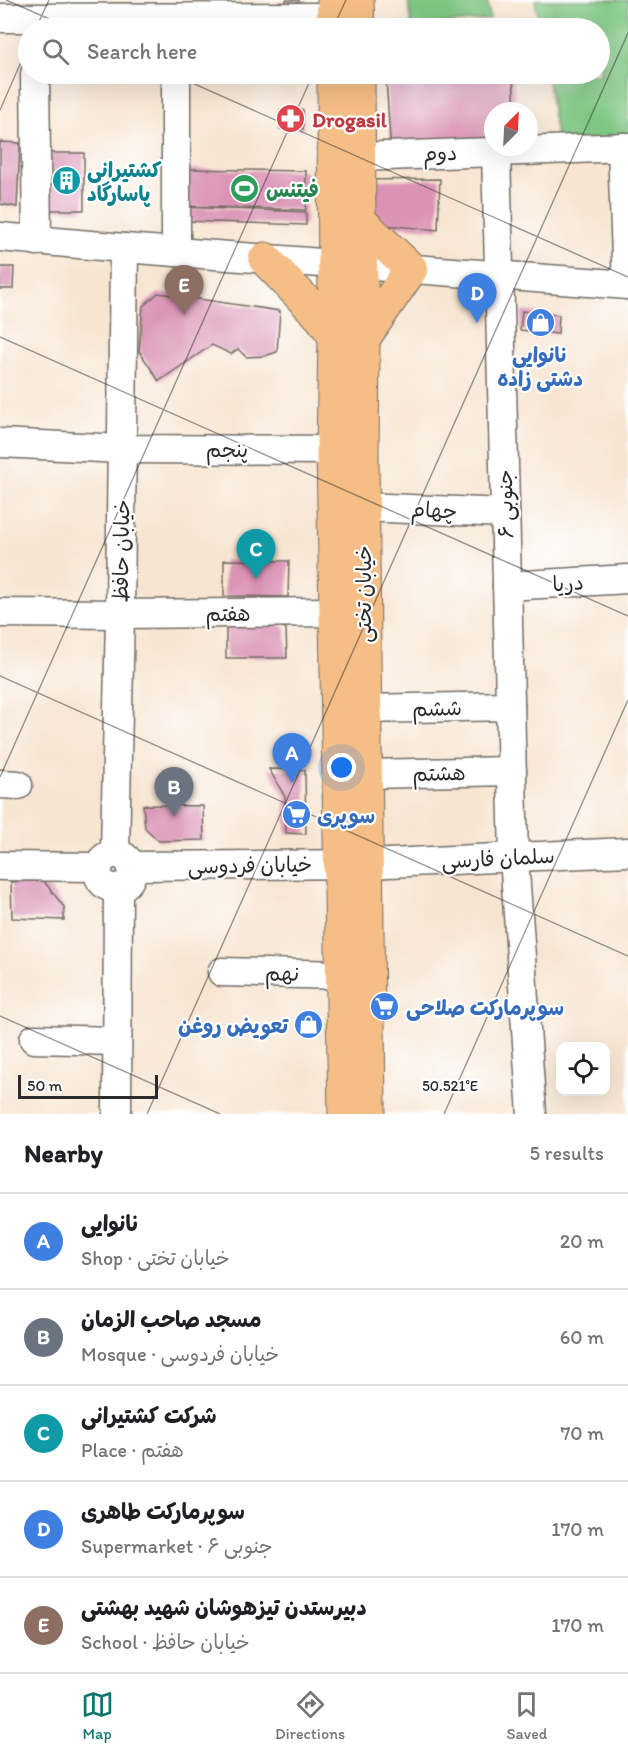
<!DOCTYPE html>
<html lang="en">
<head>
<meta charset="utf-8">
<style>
	:root { --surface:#fff; --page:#f2f2f2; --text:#202124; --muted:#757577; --line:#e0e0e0; --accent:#0f766e }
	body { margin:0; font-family:Itim,"Playpen Sans Arabic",sans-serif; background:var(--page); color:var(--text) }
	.controls { position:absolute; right:18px; bottom:18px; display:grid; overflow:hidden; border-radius:12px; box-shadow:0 6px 24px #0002 }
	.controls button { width:54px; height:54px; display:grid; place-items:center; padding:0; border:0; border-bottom:2px solid var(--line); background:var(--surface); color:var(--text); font:30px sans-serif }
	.compass { position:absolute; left:484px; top:102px; width:54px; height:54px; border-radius:50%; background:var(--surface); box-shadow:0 6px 24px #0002; rotate:24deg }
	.scale { position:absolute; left:18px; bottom:15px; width:140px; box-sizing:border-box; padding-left:6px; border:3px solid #2b2b2b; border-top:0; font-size:16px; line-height:21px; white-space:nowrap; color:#2b2b2b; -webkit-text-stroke:4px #fff; paint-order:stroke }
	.you { position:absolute; left:342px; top:768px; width:21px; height:21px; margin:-15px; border:4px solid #fff; border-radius:50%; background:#1a73e8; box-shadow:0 0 0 9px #1a73e833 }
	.badge { display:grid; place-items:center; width:39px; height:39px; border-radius:50%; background:var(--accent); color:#fff; font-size:20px; font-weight:700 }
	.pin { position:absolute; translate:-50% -50px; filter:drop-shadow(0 2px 3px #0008) }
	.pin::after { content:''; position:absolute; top:32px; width:21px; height:18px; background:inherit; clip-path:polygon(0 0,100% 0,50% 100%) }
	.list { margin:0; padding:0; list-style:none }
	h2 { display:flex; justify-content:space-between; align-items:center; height:78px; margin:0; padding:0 24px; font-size:26px }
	h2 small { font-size:20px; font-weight:400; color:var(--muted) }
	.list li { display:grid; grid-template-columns:39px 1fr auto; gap:18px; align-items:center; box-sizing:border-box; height:96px; padding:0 24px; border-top:2px solid var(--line) }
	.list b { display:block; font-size:22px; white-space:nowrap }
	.list p { margin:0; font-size:20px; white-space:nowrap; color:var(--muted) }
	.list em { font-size:20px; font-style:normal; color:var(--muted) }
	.icon { flex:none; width:33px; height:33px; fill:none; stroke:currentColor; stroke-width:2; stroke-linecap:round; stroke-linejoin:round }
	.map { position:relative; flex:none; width:628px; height:1114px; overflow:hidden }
	.search { position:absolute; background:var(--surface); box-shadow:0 6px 24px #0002; left:18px; right:18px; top:18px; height:66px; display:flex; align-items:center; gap:15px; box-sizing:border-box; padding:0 21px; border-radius:33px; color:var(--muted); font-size:22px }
	.sheet { height:558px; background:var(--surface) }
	nav { display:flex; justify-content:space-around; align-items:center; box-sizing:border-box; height:84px; border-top:2px solid var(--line); background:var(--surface); font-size:16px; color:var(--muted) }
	nav a { display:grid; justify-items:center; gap:3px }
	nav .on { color:var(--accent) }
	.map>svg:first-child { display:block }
	.green { fill:#7fc682; stroke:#557856; stroke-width:1.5 }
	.building { fill:#da93b5 }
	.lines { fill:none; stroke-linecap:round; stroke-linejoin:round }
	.minor-casing { stroke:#726c65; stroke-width:31 }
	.major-casing { stroke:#726c65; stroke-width:35 }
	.minor { stroke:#fff; stroke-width:28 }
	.major { stroke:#f5be86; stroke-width:33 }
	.ticks { fill:none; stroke:#2b2b2b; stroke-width:1.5; stroke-opacity:0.45 }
	.labels { text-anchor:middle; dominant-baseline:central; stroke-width:4.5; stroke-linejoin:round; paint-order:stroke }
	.health-label { font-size:21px; font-weight:bold; fill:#be3a42; stroke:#fff; text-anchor:start }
	.street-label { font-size:21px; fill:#2b2b2b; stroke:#fff }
	.culture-label { font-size:21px; font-weight:bold; fill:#0d838f; stroke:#fff; text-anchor:start }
	.leisure-label { font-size:21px; font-weight:bold; fill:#27864d; stroke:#fff; text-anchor:start }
	.shop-label { font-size:21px; font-weight:bold; fill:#366cbe; stroke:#fff; text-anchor:start }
	.ticks-label { font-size:15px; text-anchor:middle; fill:#2b2b2b; stroke:#fff; stroke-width:4.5; stroke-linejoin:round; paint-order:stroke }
</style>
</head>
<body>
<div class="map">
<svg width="628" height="1114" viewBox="0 0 628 1114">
	<rect width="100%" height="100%" fill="#fff"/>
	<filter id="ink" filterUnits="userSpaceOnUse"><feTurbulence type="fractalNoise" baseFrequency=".0167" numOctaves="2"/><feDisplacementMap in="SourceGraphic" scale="12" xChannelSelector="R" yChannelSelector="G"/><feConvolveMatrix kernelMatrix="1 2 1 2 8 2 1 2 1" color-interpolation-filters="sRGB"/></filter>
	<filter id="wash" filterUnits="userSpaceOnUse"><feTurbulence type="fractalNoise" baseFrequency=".008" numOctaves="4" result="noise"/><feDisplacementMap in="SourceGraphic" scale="24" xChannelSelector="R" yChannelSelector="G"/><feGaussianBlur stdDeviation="1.35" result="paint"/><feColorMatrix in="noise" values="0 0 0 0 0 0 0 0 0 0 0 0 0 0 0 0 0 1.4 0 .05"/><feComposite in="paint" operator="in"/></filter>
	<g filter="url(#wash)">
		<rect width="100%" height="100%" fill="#f7e5d1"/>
		<g class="green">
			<polygon points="408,0 487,0 490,19 412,27"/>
			<polygon points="535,0 628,0 628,144 558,149 547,74 600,74 600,28 540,28"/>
		</g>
		<g id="blocks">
			<g class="building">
				<polygon points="286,0 299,0 299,7 287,8"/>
				<polygon points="480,74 513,74 515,111 493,111 493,147 391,153 386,79"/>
				<rect x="280" y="110" width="23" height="19"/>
				<polygon points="0,142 20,143 17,207 0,204"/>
				<rect x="47" y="153" width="37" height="57"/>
				<polygon points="185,169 306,171 306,210 183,206"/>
				<polygon points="440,179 438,230 385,225 369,215 362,180"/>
				<polygon points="183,207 306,212 306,225 183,221"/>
				<polygon points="0,267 14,267 13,289 0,289"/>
				<polygon points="158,293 280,311 277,352 265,356 246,357 238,349 231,354 212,345 159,381 139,351 143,306"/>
				<polygon points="522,311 559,315 558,334 520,330"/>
				<polygon points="224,560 289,561 288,597 224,596"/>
				<polygon points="226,621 276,622 286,629 287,658 226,658"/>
				<polygon points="269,769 305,770 306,834 286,833 285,797"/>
				<polygon points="143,805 203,806 204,840 159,841 145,828"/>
				<polygon points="43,880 64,907 64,920 12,918 11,882"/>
			</g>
		</g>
	</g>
	<g filter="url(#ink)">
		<use href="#blocks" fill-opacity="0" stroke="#726c65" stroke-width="1.5"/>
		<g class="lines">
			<defs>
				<g id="minor">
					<polyline points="0,18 333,17"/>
					<polyline points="35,74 37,241"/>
					<polyline points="176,74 176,252"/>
					<polyline points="622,147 627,285"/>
					<polyline points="496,151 514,857 532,1114"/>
					<polyline points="359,157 628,147"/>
					<polyline points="0,237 124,248 334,264"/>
					<polyline points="361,265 628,285"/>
					<polyline points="0,443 122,449 333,450"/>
					<polyline points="362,507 505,513"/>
					<polyline points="507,586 628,579"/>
					<polyline points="0,613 120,614 337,612"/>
					<polyline points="364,709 510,706"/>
					<polyline points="366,774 512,771"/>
					<polyline points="0,784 18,785"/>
					<polyline points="115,853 120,614 124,248"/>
					<circle cx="115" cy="871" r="17"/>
					<polyline points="0,866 98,867"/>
					<polyline points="132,866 367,864 628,852"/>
					<polyline points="222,972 342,975"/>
					<polyline points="34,1039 117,1041"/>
					<polyline points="117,1114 118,888"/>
				</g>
				<g id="major">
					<polyline points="357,0 358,28"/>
					<polyline points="333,28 334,0"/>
					<polyline points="334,74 335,336 333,450 345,1114"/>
					<polyline points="358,74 359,220 363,339 362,458 369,1114"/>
					<polyline points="359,220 411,269 363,339"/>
					<polyline points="265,259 321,317 335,336"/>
				</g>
			</defs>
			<use href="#minor" class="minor-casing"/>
			<use href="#major" class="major-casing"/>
			<use href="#minor" class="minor"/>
			<use href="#major" class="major"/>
		</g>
	</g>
	<path class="ticks" d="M6 0 70 28M36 28 49 0M333 28 346 0M172 74 628 277M0 110 28 46M0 337 628 616M0 676 628 956M0 777 313 74M0 1016 220 1114M147 1114 628 33M444 1114 628 700"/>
	<defs>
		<symbol id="pharmacy-disc" viewBox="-11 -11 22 22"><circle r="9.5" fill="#e0444e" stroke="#fff"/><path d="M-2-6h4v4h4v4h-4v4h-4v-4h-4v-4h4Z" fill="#fff"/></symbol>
		<symbol id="building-disc" viewBox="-11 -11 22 22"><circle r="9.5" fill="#0f9aa8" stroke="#fff"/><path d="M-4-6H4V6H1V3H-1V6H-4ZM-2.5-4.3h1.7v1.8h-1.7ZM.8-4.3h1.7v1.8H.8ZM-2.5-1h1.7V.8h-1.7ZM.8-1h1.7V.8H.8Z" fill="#fff"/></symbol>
		<symbol id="stadium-disc" viewBox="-11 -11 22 22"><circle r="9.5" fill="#2e9e5b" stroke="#fff"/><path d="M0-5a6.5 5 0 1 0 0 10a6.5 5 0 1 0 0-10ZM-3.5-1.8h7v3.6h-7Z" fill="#fff"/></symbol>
		<symbol id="shop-disc" viewBox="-11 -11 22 22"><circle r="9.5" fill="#3f7fe0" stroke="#fff"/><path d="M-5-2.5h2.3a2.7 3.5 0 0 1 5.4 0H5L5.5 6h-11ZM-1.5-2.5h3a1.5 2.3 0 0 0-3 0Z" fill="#fff"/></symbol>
		<symbol id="supermarket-disc" viewBox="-11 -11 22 22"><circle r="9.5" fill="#3f7fe0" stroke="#fff"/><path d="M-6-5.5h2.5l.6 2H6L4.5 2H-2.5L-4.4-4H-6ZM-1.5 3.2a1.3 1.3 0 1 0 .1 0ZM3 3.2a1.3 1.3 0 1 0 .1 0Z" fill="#fff"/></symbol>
	</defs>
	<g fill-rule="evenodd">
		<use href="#pharmacy-disc" x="274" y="102" width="33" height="33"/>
		<use href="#building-disc" x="50" y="164" width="33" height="33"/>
		<use href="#stadium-disc" x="228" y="172" width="33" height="33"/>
		<use href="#shop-disc" x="524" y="306" width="33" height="33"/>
		<use href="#supermarket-disc" x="280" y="798" width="33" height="33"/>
		<use href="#supermarket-disc" x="368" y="990" width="33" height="33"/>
		<use href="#shop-disc" x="292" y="1008" width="33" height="33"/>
	</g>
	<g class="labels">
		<g class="health-label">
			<text x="312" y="119">Drogasil</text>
		</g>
		<g class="street-label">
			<text transform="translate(440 153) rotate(-2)">دوم</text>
			<text x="227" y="449">پنجم</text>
			<text transform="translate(505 504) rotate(-91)">۶ جنوبی</text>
			<text transform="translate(434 510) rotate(3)">چهام</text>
			<text transform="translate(121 551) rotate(-89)">خیابان حافظ</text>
			<text transform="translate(568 583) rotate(-4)">دریا</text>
			<text transform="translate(363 594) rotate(-90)">خیابان تختی</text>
			<text x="228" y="613">هفتم</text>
			<text transform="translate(437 708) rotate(-1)">ششم</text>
			<text transform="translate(439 773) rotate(-1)">هشتم</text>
			<text transform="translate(498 858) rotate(-3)">سلمان فارسی</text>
			<text transform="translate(250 865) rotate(-1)">خیابان فردوسی</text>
			<text transform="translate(282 973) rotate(1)">نهم</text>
		</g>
		<g class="culture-label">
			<text x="87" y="169">کشتیرانی<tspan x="87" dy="24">پاسارگاد</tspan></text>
		</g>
		<g class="leisure-label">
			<text x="266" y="189">فیتنس</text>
		</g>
		<g class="shop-label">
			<text x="540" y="354" text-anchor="middle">نانوایی<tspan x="540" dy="24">دشتی زاده</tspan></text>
			<text x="317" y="815">سوپری</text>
			<text x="406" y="1007">سوپرمارکت صلاحی</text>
			<text x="288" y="1025" text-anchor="end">تعویض روغن</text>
		</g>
	</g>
	<g class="ticks-label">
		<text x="450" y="1091">50.521°E</text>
	</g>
</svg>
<div class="controls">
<button><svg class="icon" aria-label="locate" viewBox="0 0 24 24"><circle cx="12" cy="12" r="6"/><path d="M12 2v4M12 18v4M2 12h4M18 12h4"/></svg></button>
</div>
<svg class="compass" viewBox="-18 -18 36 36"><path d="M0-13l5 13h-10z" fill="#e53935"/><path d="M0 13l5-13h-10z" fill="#757577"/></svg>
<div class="scale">50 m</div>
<div class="you"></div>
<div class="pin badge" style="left:292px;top:783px;background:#3f7fe0">A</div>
<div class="pin badge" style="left:174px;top:817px;background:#6b7280">B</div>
<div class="pin badge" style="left:256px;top:579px;background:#0f9aa8">C</div>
<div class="pin badge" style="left:477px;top:323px;background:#3f7fe0">D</div>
<div class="pin badge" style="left:184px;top:315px;background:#8d6e63">E</div>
<div class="search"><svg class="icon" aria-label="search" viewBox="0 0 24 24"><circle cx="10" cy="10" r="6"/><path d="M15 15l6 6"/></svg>Search here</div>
</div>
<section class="sheet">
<h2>Nearby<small>5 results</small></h2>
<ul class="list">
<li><span class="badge" style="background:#3f7fe0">A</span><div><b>نانوایی</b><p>Shop · خیابان تختی</p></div><em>20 m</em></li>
<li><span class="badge" style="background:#6b7280">B</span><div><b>مسجد صاحب الزمان</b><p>Mosque · خیابان فردوسی</p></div><em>60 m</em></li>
<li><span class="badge" style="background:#0f9aa8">C</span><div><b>شرکت کشتیرانی</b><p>Place · هفتم</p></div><em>70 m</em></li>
<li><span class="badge" style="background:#3f7fe0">D</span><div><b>سوپرمارکت طاهری</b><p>Supermarket · ۶ جنوبی</p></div><em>170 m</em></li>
<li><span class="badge" style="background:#8d6e63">E</span><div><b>دبیرستدن تیزهوشان شهید بهشتی</b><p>School · خیابان حافظ</p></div><em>170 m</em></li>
</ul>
</section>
<nav>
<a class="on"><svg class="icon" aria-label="map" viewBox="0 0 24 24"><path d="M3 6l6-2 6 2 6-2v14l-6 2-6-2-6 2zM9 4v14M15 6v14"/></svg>Map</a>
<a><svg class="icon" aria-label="directions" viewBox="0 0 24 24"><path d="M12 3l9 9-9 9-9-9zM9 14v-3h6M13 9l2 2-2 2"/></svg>Directions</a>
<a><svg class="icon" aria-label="saved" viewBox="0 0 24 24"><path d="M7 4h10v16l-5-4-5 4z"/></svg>Saved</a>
</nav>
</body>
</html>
